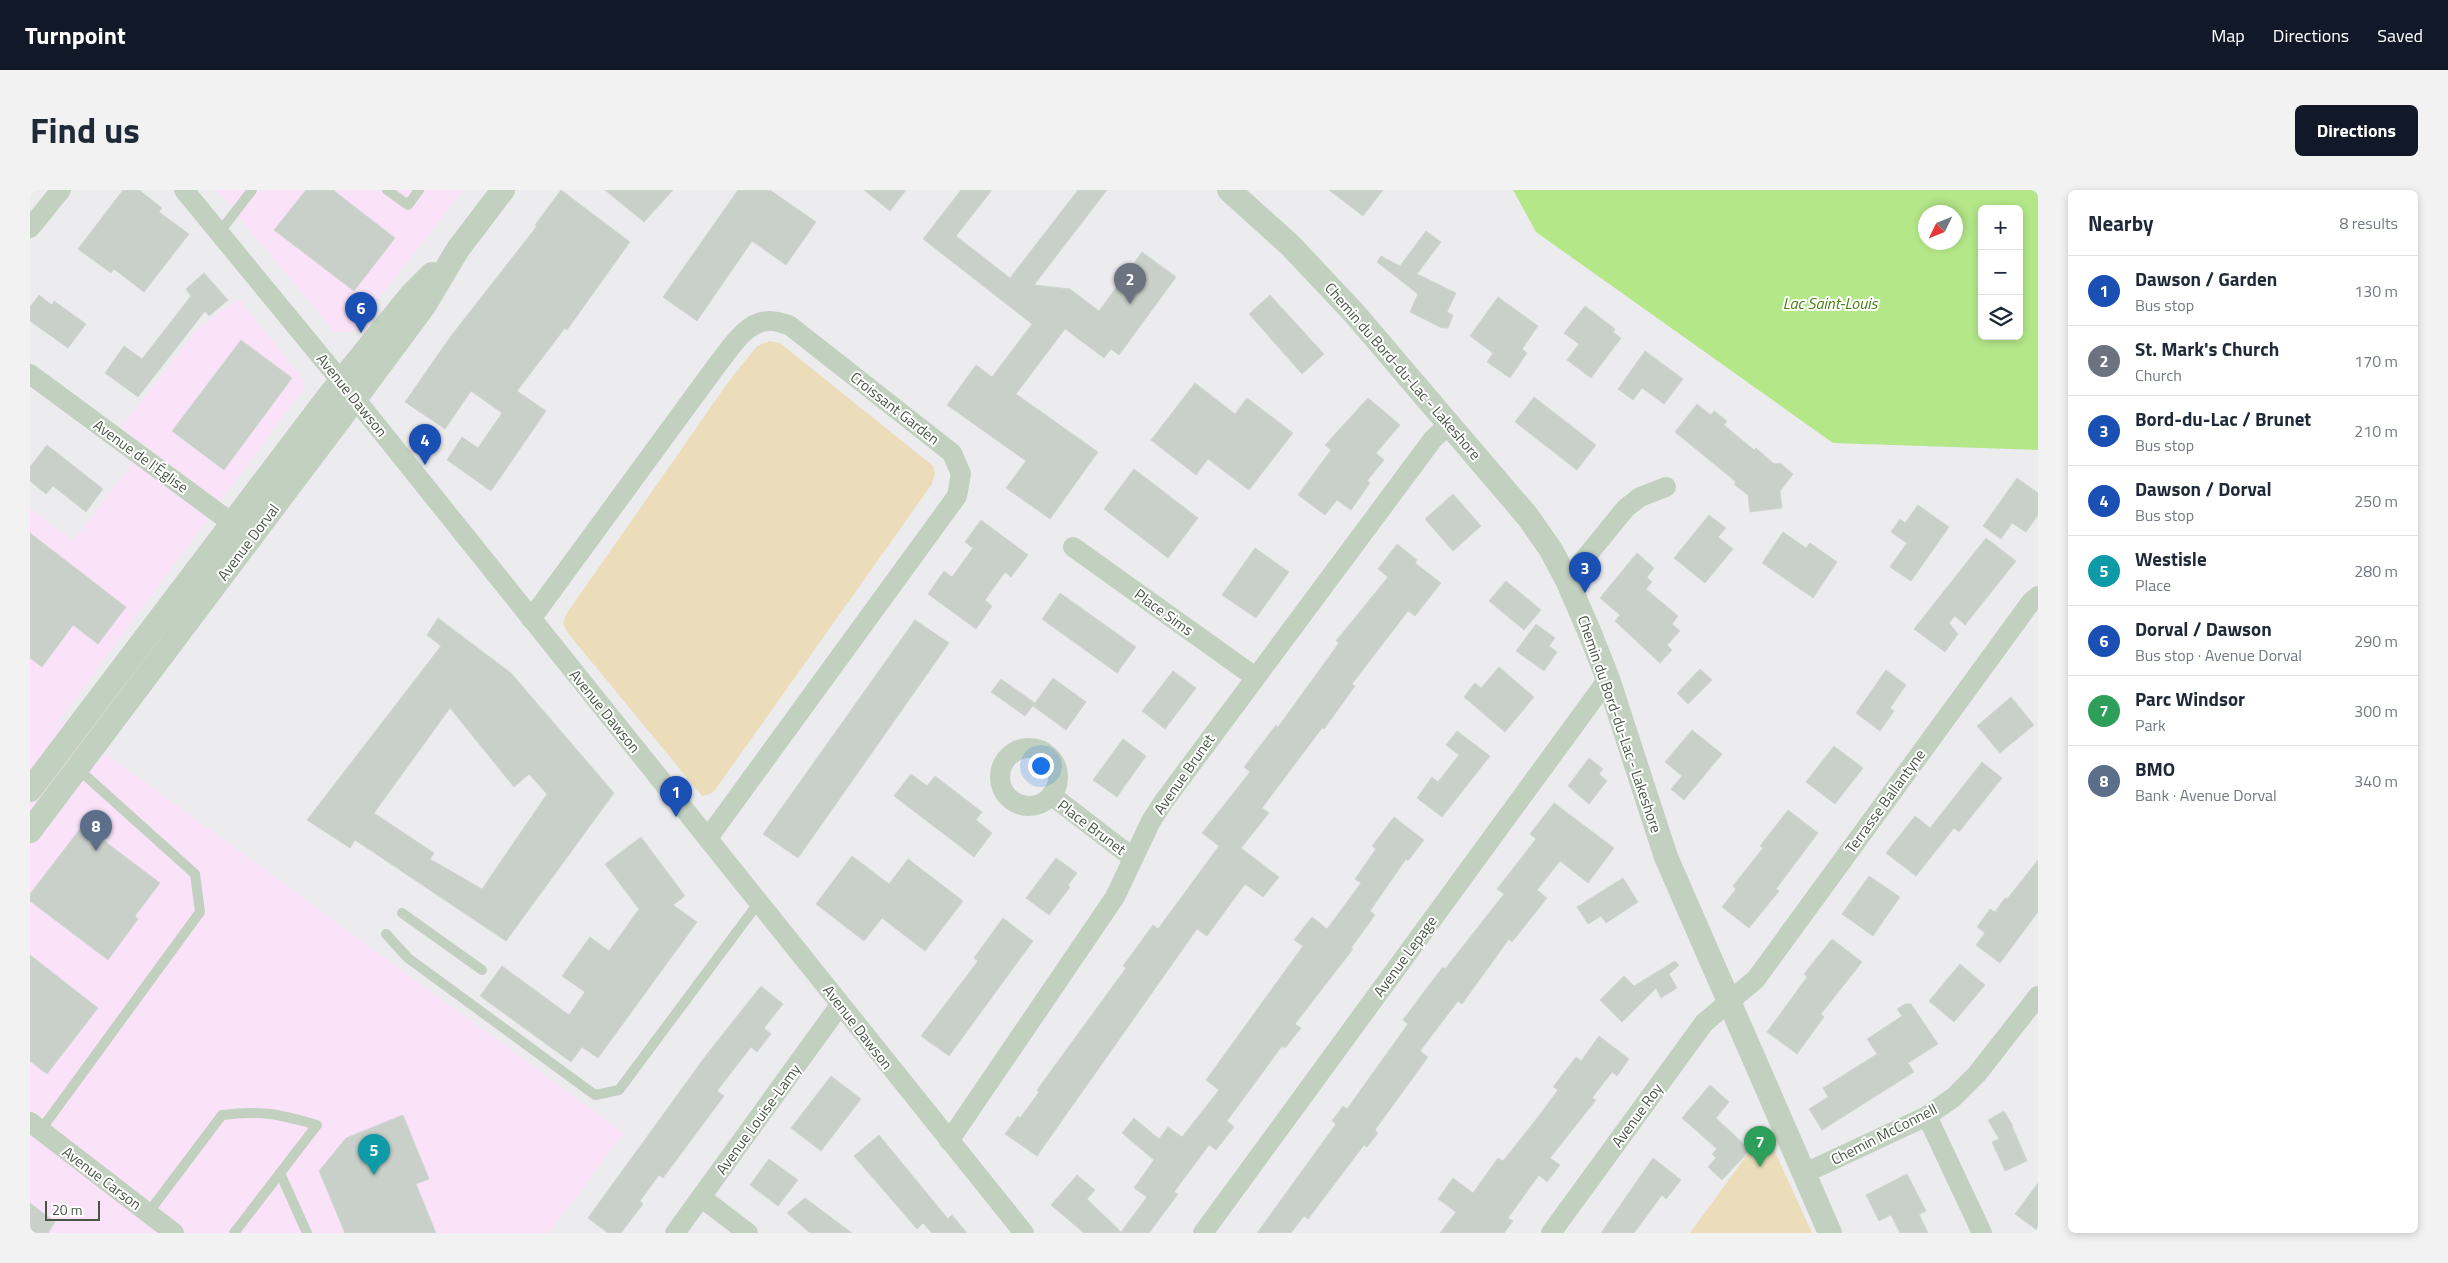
<!DOCTYPE html>
<html lang="en">
<head>
<meta charset="utf-8">
<style>
	:root { --surface:#fff; --page:#f2f2f3; --text:#1f2937; --muted:#747a83; --line:#e0e1e3; --accent:#111827 }
	body { margin:0; font-family:"Titillium Web",sans-serif; background:var(--page); color:var(--text) }
	.controls { position:absolute; right:15px; top:15px; display:grid; overflow:hidden; border-radius:8px; box-shadow:0 2px 8px #0003 }
	.controls button { width:45px; height:45px; display:grid; place-items:center; padding:0; border:0; border-bottom:1px solid var(--line); background:var(--surface); color:var(--text); font:25px sans-serif }
	.compass { position:absolute; left:1888px; top:15px; width:45px; height:45px; border-radius:50%; background:var(--surface); box-shadow:0 2px 8px #0003; rotate:227deg }
	.scale { position:absolute; left:15px; bottom:12px; width:55px; box-sizing:border-box; padding-left:5px; border:2px solid #485745; border-top:0; font-size:14px; line-height:18px; white-space:nowrap; color:#485745; -webkit-text-stroke:4px #fff; paint-order:stroke }
	.you { position:absolute; left:1010px; top:575px; width:18px; height:18px; margin:-12px; border:4px solid #fff; border-radius:50%; background:#1a73e8; box-shadow:0 0 0 8px #1a73e833 }
	.badge { display:grid; place-items:center; width:32px; height:32px; border-radius:50%; background:var(--accent); color:#fff; font-size:16px; font-weight:700 }
	.pin { position:absolute; translate:-50% -41px; filter:drop-shadow(0 1px 2px #0008) }
	.pin::after { content:''; position:absolute; top:26px; width:18px; height:15px; background:inherit; clip-path:polygon(0 0,100% 0,50% 100%) }
	.list { margin:0; padding:0; list-style:none }
	h2 { display:flex; justify-content:space-between; align-items:center; height:65px; margin:0; padding:0 20px; font-size:21px }
	h2 small { font-size:16px; font-weight:400; color:var(--muted) }
	.list li { display:grid; grid-template-columns:32px 1fr auto; gap:15px; align-items:center; box-sizing:border-box; height:70px; padding:0 20px; border-top:1px solid var(--line) }
	.list b { display:block; font-size:19px; white-space:nowrap }
	.list p { margin:0; font-size:16px; white-space:nowrap; color:var(--muted) }
	.list em { font-size:16px; font-style:normal; color:var(--muted) }
	.icon { flex:none; width:28px; height:28px; fill:none; stroke:currentColor; stroke-width:2; stroke-linecap:round; stroke-linejoin:round }
	.map { position:relative; flex:none; width:2008px; height:1043px; overflow:hidden; border-radius:8px }
	header { display:flex; align-items:center; gap:30px; box-sizing:border-box; height:70px; padding:0 25px; background:var(--accent); color:#fff }
	header strong { font-size:24px }
	nav { display:flex; gap:28px; margin-inline-start:auto; font-size:18px }
	.intro { display:flex; align-items:center; justify-content:space-between; box-sizing:border-box; height:120px; padding:0 30px }
	h1 { margin:0; font-size:35px }
	.button { padding:12px 22px; border-radius:8px; background:var(--accent); color:#fff; font-size:18px; font-weight:700 }
	main { display:flex; gap:30px; padding:0 30px }
	aside { flex:1; background:var(--surface); border-radius:8px; box-shadow:0 2px 8px #0003 }
	.map>svg:first-child { display:block }
	.commercial { fill:#fae3f9 }
	.green { fill:#ebddba }
	.water { fill:#b4e788; fill-rule:evenodd }
	.building { fill:#c9d0c9; stroke:#cfd7d0; fill-rule:evenodd }
	.lines { fill:none; stroke-linecap:round; stroke-linejoin:round }
	.service { stroke:#c2d0bf; stroke-width:10 }
	.minor { stroke:#c2d0bf; stroke-width:20 }
	.tertiary { stroke:#c2d0bf; stroke-width:24 }
	.labels { text-anchor:middle; dominant-baseline:central; stroke-width:4; stroke-linejoin:round; paint-order:stroke }
	.street-label { font-size:15px; fill:#485745; stroke:#fff }
	.water-label { font-size:16px; font-style:italic; fill:#458112; stroke:#fff }
</style>
</head>
<body>
<header>
<strong>Turnpoint</strong>
<nav><a>Map</a><a>Directions</a><a>Saved</a></nav>
</header>
<div class="intro"><h1>Find us</h1><a class="button">Directions</a></div>
<main>
<div class="map">
<svg width="2008" height="1043" viewBox="0 0 2008 1043">
	<rect width="100%" height="100%" fill="#ecebee"/>
	<g class="commercial">
		<polygon points="187,0 434,0 322,142 304,142"/>
		<polygon points="209,109 273,189 274,198 30,530 594,943 519,1043 0,1043 0,318 43,351 116,255 90,239 168,138"/>
	</g>
	<g class="green">
		<polygon points="740,151 750,153 903,276 905,284 902,294 685,600 680,604 672,606 537,442 533,433 537,423 699,191 727,156"/>
		<polygon points="1735,940 1782,1043 1660,1043"/>
	</g>
	<path class="water" d="M1483 0H2008V260L1803 253 1506 42ZM1952 19H1989V146H1952ZM1896 22H1926V52H1896Z"/>
	<g class="building">
		<polygon points="93,0 109,0 132,18 129,22 159,44 114,102 84,79 81,83 48,59"/>
		<polygon points="276,0 303,0 365,48 324,101 244,40"/>
		<polygon points="531,0 600,52 537,140 535,138 487,201 516,221 461,301 417,270 432,247 448,258 472,223 441,201 415,239 375,212 421,146 507,36 505,35"/>
		<polygon points="575,0 643,0 614,32"/>
		<polygon points="708,0 740,0 786,32 756,75 722,51 667,131 633,107"/>
		<polygon points="834,0 876,0 860,21"/>
		<polygon points="931,0 962,0 926,46 980,88 1048,0 1077,0 1004,95 1040,99 1069,121 1112,62 1146,87 1089,165 1081,159 1074,168 1035,139 986,204 1068,262 1020,329 976,298 996,271 917,215 946,175 962,187 1002,134 893,49"/>
		<polygon points="1299,0 1353,0 1333,26"/>
		<polygon points="1396,41 1411,52 1387,84 1426,103 1417,122 1423,125 1418,138 1412,138 1380,122 1388,104 1347,72 1351,66 1370,76"/>
		<polygon points="174,83 198,110 179,126 175,121 108,207 75,183 94,156 112,169 161,106 156,99"/>
		<polygon points="9,105 22,115 24,111 56,134 38,158 0,131 0,117"/>
		<polygon points="1240,105 1294,164 1272,184 1219,124"/>
		<polygon points="1468,107 1508,136 1492,159 1497,163 1480,188 1457,172 1463,163 1440,146"/>
		<polygon points="1555,116 1585,139 1583,142 1591,148 1561,188 1537,170 1549,154 1534,143"/>
		<polygon points="211,150 262,188 194,280 142,241"/>
		<polygon points="1615,161 1653,189 1634,214 1612,198 1603,210 1588,199"/>
		<polygon points="1165,193 1205,224 1217,208 1263,243 1219,300 1178,269 1166,285 1121,250"/>
		<polygon points="1504,207 1566,255 1547,280 1485,232"/>
		<polygon points="1338,208 1370,235 1346,263 1354,270 1337,291 1340,293 1321,320 1307,310 1295,325 1268,305 1301,260 1295,255"/>
		<polygon points="1667,214 1681,225 1684,221 1697,231 1694,235 1724,260 1726,258 1744,274 1750,273 1763,284 1750,301 1752,318 1720,322 1718,305 1705,295 1705,291 1645,242"/>
		<polygon points="17,255 73,299 56,322 23,296 16,304 0,291 0,277"/>
		<polygon points="1104,279 1168,328 1138,368 1074,319"/>
		<polygon points="1987,288 2008,303 2008,325 1996,342 1982,333 1971,349 1953,336"/>
		<polygon points="1423,304 1451,336 1423,361 1395,329"/>
		<polygon points="1888,315 1919,337 1881,391 1860,377 1877,353 1861,342 1870,329 1875,333"/>
		<polygon points="1679,325 1696,338 1688,347 1703,359 1675,393 1644,368"/>
		<polygon points="951,330 998,365 981,387 975,382 955,410 962,416 946,439 898,404 914,381 922,387 943,358 935,352"/>
		<polygon points="1753,342 1776,358 1780,353 1807,372 1783,408 1732,373"/>
		<polygon points="0,343 96,417 68,454 43,435 12,477 0,468"/>
		<polygon points="1956,348 1986,371 1935,435 1925,426 1919,433 1928,444 1915,462 1884,439"/>
		<polygon points="1367,354 1387,370 1385,373 1411,393 1385,426 1378,421 1322,494 1325,496 1294,539 1292,538 1232,618 1239,623 1211,658 1249,687 1233,707 1215,694 1177,746 1167,739 1007,966 975,944 988,926 990,928 1009,902 1007,900 1096,778 1093,776 1123,735 1128,739 1189,656 1172,643 1220,582 1214,577 1246,535 1248,537 1309,453 1306,451 1358,387 1348,379"/>
		<polygon points="1225,358 1259,382 1226,428 1192,405"/>
		<polygon points="1607,363 1624,378 1617,387 1622,392 1616,399 1648,426 1642,434 1650,441 1637,455 1642,460 1630,473 1585,431 1590,425 1570,408"/>
		<polygon points="1476,391 1511,420 1494,440 1459,411"/>
		<polygon points="1030,403 1106,457 1087,483 1012,429"/>
		<path d="M408 428 481 483 584 603 476 751 325 650 320 658 277 630 411 456 397 445ZM420 518 484 597 499 584 517 604 452 699 400 669 404 663 344 623Z"/>
		<polygon points="885,430 919,453 768,668 733,644"/>
		<polygon points="1506,434 1525,448 1519,456 1527,462 1514,481 1486,461"/>
		<polygon points="1469,477 1504,507 1475,542 1434,507 1445,493 1451,498"/>
		<polygon points="1670,479 1682,490 1658,514 1647,503"/>
		<polygon points="1856,480 1876,495 1860,518 1864,521 1850,541 1826,523"/>
		<polygon points="1143,481 1166,498 1135,539 1112,521"/>
		<polygon points="1023,488 1056,512 1036,540 1003,516"/>
		<polygon points="971,489 1005,513 995,526 961,502"/>
		<polygon points="1981,507 2004,535 1970,563 1947,536"/>
		<polygon points="1662,540 1692,564 1654,610 1641,599 1652,586 1635,572"/>
		<polygon points="1427,541 1460,566 1412,627 1387,608 1402,587 1408,592 1429,565 1416,555"/>
		<polygon points="1093,549 1116,566 1087,607 1063,590"/>
		<polygon points="1804,556 1833,578 1805,614 1776,592"/>
		<polygon points="1559,568 1573,579 1569,584 1577,591 1559,614 1538,596"/>
		<polygon points="1952,572 1972,588 1929,642 1924,638 1886,686 1856,663 1885,626 1900,638"/>
		<polygon points="881,584 897,596 905,586 952,622 946,630 962,643 944,667 864,606"/>
		<polygon points="1524,613 1584,658 1558,693 1530,671 1507,700 1517,708 1482,752 1479,749 1432,814 1428,811 1390,861 1398,867 1345,940 1348,943 1337,957 1334,955 1278,1029 1274,1026 1261,1043 1227,1043 1306,934 1302,931 1313,916 1317,919 1378,834 1373,830 1396,799 1413,777 1415,779 1474,704 1467,699 1506,649 1500,644"/>
		<polygon points="1758,620 1788,643 1746,699 1749,701 1719,738 1692,717 1706,699 1703,696 1733,658 1730,656"/>
		<polygon points="1364,627 1394,650 1378,671 1376,669 1340,721 1345,725 1321,758 1323,759 1265,834 1271,838 1255,858 1252,856 1197,931 1204,937 1186,960 1179,955 1144,1002 1148,1004 1119,1043 1054,1043 1021,1015 1047,985 1065,1000 1057,1009 1091,1042 1117,1007 1104,998 1124,970 1092,943 1104,928 1129,949 1138,937 1152,947 1189,900 1176,890 1273,756 1264,750 1282,727 1297,739 1331,693 1325,689 1346,659 1342,656"/>
		<polygon points="53,635 130,693 105,726 108,729 78,770 0,711 0,704"/>
		<polygon points="611,647 655,706 643,715 667,732 568,868 552,857 541,872 450,806 472,776 539,825 555,802 532,786 560,747 579,761 609,719 575,674"/>
		<polygon points="822,666 859,694 878,669 933,711 895,761 852,728 834,751 786,714"/>
		<polygon points="1026,668 1047,683 1038,695 1040,697 1019,725 996,708"/>
		<polygon points="2008,670 2008,722 1970,773 1946,755 1955,743 1947,737 1960,719 1965,722 1975,708 1977,709"/>
		<polygon points="1839,686 1870,707 1843,746 1812,724"/>
		<polygon points="1593,688 1608,712 1576,733 1571,726 1558,734 1547,717"/>
		<polygon points="973,728 1003,751 919,866 891,846 948,771 944,768"/>
		<polygon points="1802,749 1832,772 1791,824 1794,827 1767,864 1737,842 1777,787 1774,784"/>
		<polygon points="0,765 68,818 17,884 0,871"/>
		<polygon points="1645,771 1649,775 1639,784 1647,798 1631,808 1626,798 1592,832 1570,810 1594,786 1604,796"/>
		<polygon points="1930,774 1955,795 1924,832 1899,811"/>
		<polygon points="731,796 753,814 734,838 741,844 727,862 721,857 687,901 694,906 633,988 629,985 610,1011 613,1014 591,1043 578,1043 558,1028 677,864"/>
		<polygon points="1875,814 1881,814 1908,854 1878,873 1884,882 1792,940 1779,919 1798,907 1793,898 1847,864 1837,849 1872,826 1867,819"/>
		<polygon points="1569,846 1599,869 1587,886 1582,882 1562,908 1566,910 1520,968 1530,975 1517,992 1509,985 1478,1028 1483,1031 1474,1043 1410,1043 1426,1022 1408,1009 1423,988 1443,1003 1468,968 1473,971 1508,927 1528,900 1523,897 1546,867 1551,871"/>
		<polygon points="801,886 831,909 791,961 761,938"/>
		<polygon points="1680,895 1699,912 1686,928 1720,960 1692,990 1678,977 1686,968 1682,964 1687,959 1652,928"/>
		<polygon points="1974,921 1983,936 1982,936 1997,971 1975,981 1962,952 1969,949 1958,930"/>
		<polygon points="373,925 399,989 386,994 406,1043 315,1043 289,981 316,948"/>
		<polygon points="849,945 918,1029 922,1025 937,1043 902,1043 893,1033 887,1039 824,966"/>
		<polygon points="1623,968 1651,990 1636,1009 1632,1005 1604,1043 1571,1043"/>
		<polygon points="739,969 768,990 748,1016 720,995"/>
		<polygon points="1877,984 1896,1021 1889,1024 1898,1043 1870,1043 1861,1025 1849,1031 1836,1005"/>
		<polygon points="2008,993 2008,1041 1985,1024"/>
		<polygon points="775,1008 822,1043 780,1043 757,1023"/>
		<polygon points="0,1013 25,1032 18,1043 0,1043"/>
	</g>
	<g class="lines">
		<g class="service">
			<polyline points="357,0 378,15 389,0"/>
			<polyline points="189,43 222,0"/>
			<polyline points="372,723 452,780"/>
			<polyline points="356,744 378,768 565,905 589,900 729,712"/>
			<polyline points="10,941 170,722 165,684 47,578"/>
			<polyline points="250,983 277,1043"/>
			<path d="M118 1023 192 925C231 920 249 924 287 935L204 1043"/>
		</g>
		<g class="minor">
			<polyline points="154,0 311,191 994,1043"/>
			<polyline points="0,38 31,0"/>
			<polyline points="0,184 214,342"/>
			<polyline points="1043,357 1225,487"/>
			<polyline points="1537,390 1596,318 1610,307 1636,297"/>
			<path d="M501 429 687 175C700 159 716 131 739 131 745 130 753 134 759 135L922 263 931 284 927 306 678 648"/>
			<circle cx="999" cy="587" r="29"/>
			<polyline points="1021,605 1103,668"/>
			<polyline points="1897,926 1952,1043"/>
			<polyline points="0,932 144,1043"/>
			<polyline points="919,951 1085,707 1121,631 1134,611 1403,249 1418,235"/>
			<polyline points="1773,984 1897,926 1924,907 1947,884 2008,806"/>
			<polyline points="672,1008 718,1043"/>
			<polyline points="645,1043 810,815"/>
			<polyline points="1173,1043 1578,489"/>
			<polyline points="1521,1043 1674,833 1726,789 2001,412 2008,406"/>
		</g>
		<g class="tertiary">
			<polyline points="1199,0 1261,56 1324,123 1498,327 1521,360 1537,390 1559,441 1578,489 1636,667 1800,1043"/>
			<polyline points="0,600 298,207 381,105 402,84"/>
			<polyline points="0,641 325,209 394,116 428,59 473,0"/>
		</g>
	</g>
	<g class="labels">
		<g class="street-label">
			<text transform="translate(1373 181) rotate(49)">Chemin du Bord-du-Lac - Lakeshore</text>
			<text transform="translate(322 205) rotate(51)">Avenue Dawson</text>
			<text transform="translate(865 218) rotate(38)">Croissant Garden</text>
			<text transform="translate(111 266) rotate(36)">Avenue de l'Église</text>
			<text transform="translate(218 352) rotate(-53)">Avenue Dorval</text>
			<text transform="translate(1134 422) rotate(36)">Place Sims</text>
			<text transform="translate(575 521) rotate(51)">Avenue Dawson</text>
			<text transform="translate(1590 534) rotate(71)">Chemin du Bord-du-Lac - Lakeshore</text>
			<text transform="translate(1154 584) rotate(-55)">Avenue Brunet</text>
			<text transform="translate(1855 611) rotate(-54)">Terrasse Ballantyne</text>
			<text transform="translate(1062 637) rotate(37)">Place Brunet</text>
			<text transform="translate(1375 766) rotate(-54)">Avenue Lepage</text>
			<text transform="translate(828 837) rotate(52)">Avenue Dawson</text>
			<text transform="translate(1607 925) rotate(-54)">Avenue Roy</text>
			<text transform="translate(728 929) rotate(-54)">Avenue Louise-Lamy</text>
			<text transform="translate(1854 944) rotate(-27)">Chemin McConnell</text>
			<text transform="translate(72 988) rotate(37)">Avenue Carson</text>
		</g>
		<g class="water-label">
			<text x="1800" y="113">Lac Saint-Louis</text>
		</g>
	</g>
</svg>
<div class="controls">
<button>+</button>
<button>−</button>
<button><svg class="icon" aria-label="layers" viewBox="0 0 24 24"><path d="M12 4l9 5-9 5-9-5zM3 14l9 5 9-5"/></svg></button>
</div>
<svg class="compass" viewBox="-18 -18 36 36"><path d="M0-13l5 13h-10z" fill="#e53935"/><path d="M0 13l5-13h-10z" fill="#747a83"/></svg>
<div class="scale">20 m</div>
<div class="you"></div>
<div class="pin badge" style="left:646px;top:627px;background:#1a4fb4">1</div>
<div class="pin badge" style="left:1100px;top:114px;background:#6b7280">2</div>
<div class="pin badge" style="left:1555px;top:403px;background:#1a4fb4">3</div>
<div class="pin badge" style="left:395px;top:275px;background:#1a4fb4">4</div>
<div class="pin badge" style="left:344px;top:985px;background:#0f9aa8">5</div>
<div class="pin badge" style="left:331px;top:143px;background:#1a4fb4">6</div>
<div class="pin badge" style="left:1730px;top:977px;background:#2e9e5b">7</div>
<div class="pin badge" style="left:66px;top:661px;background:#5c6f8a">8</div>
</div>
<aside>
<h2>Nearby<small>8 results</small></h2>
<ul class="list">
<li><span class="badge" style="background:#1a4fb4">1</span><div><b>Dawson / Garden</b><p>Bus stop</p></div><em>130 m</em></li>
<li><span class="badge" style="background:#6b7280">2</span><div><b>St. Mark's Church</b><p>Church</p></div><em>170 m</em></li>
<li><span class="badge" style="background:#1a4fb4">3</span><div><b>Bord-du-Lac / Brunet</b><p>Bus stop</p></div><em>210 m</em></li>
<li><span class="badge" style="background:#1a4fb4">4</span><div><b>Dawson / Dorval</b><p>Bus stop</p></div><em>250 m</em></li>
<li><span class="badge" style="background:#0f9aa8">5</span><div><b>Westisle</b><p>Place</p></div><em>280 m</em></li>
<li><span class="badge" style="background:#1a4fb4">6</span><div><b>Dorval / Dawson</b><p>Bus stop · Avenue Dorval</p></div><em>290 m</em></li>
<li><span class="badge" style="background:#2e9e5b">7</span><div><b>Parc Windsor</b><p>Park</p></div><em>300 m</em></li>
<li><span class="badge" style="background:#5c6f8a">8</span><div><b>BMO</b><p>Bank · Avenue Dorval</p></div><em>340 m</em></li>
</ul>
</aside>
</main>
</body>
</html>
